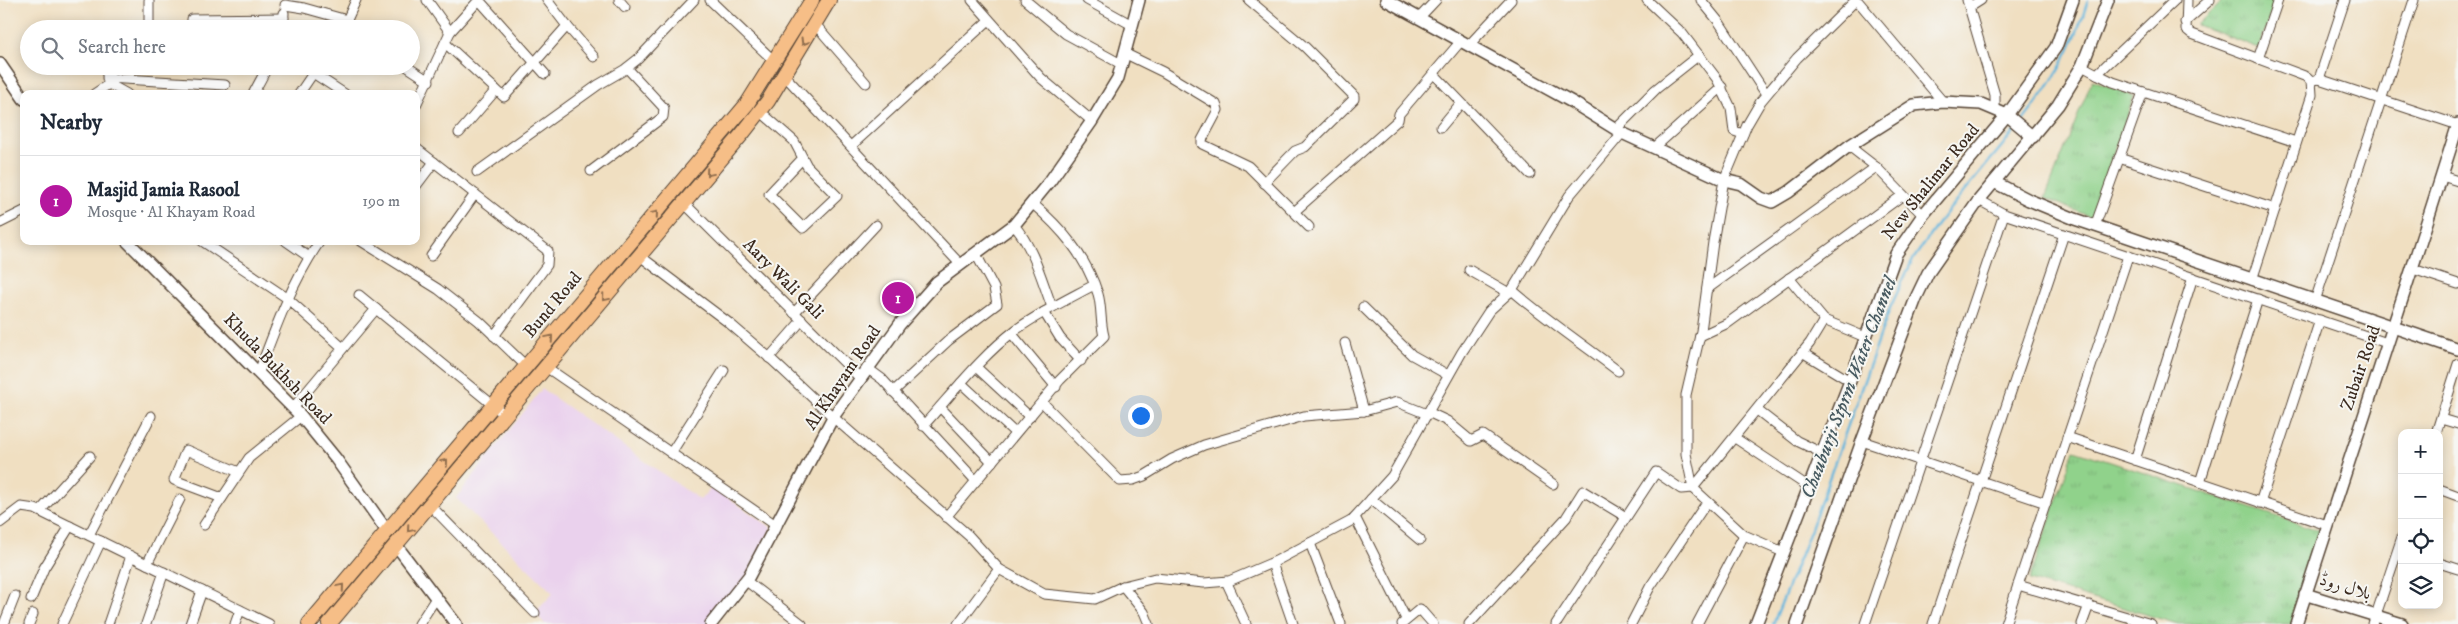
<!DOCTYPE html>
<html lang="en">
<head>
<meta charset="utf-8">
<style>
	:root { --surface:#fff; --page:#f6f6f7; --text:#1f2937; --muted:#747a83; --line:#e0e1e3; --accent:#b5179e }
	body { margin:0; font-family:"IM FELL DW Pica",Amiri,serif; background:var(--page); color:var(--text) }
	.controls { position:absolute; right:15px; bottom:15px; display:grid; overflow:hidden; border-radius:10px; box-shadow:0 2px 12px #0003 }
	.controls button { width:45px; height:45px; display:grid; place-items:center; padding:0; border:0; border-bottom:1px solid var(--line); background:var(--surface); color:var(--text); font:25px sans-serif }
	.you { position:absolute; left:1140px; top:415px; width:18px; height:18px; margin:-12px; border:4px solid #fff; border-radius:50%; background:#1a73e8; box-shadow:0 0 0 8px #1a73e833 }
	.badge { display:grid; place-items:center; width:32px; height:32px; border-radius:50%; background:var(--accent); color:#fff; font-size:16px; font-weight:700 }
	.pin { position:absolute; translate:-50% -50%; border:2px solid #fff; box-shadow:0 1px 5px #0006 }
	.list { margin:0; padding:0; list-style:none }
	h2 { display:flex; justify-content:space-between; align-items:center; height:65px; margin:0; padding:0 20px; font-size:21px }
	h2 small { font-size:16px; font-weight:400; color:var(--muted) }
	.list li { display:grid; grid-template-columns:32px 1fr auto; gap:15px; align-items:center; box-sizing:border-box; height:90px; padding:0 20px; border-top:1px solid var(--line) }
	.list b { display:block; font-size:19px; white-space:nowrap }
	.list p { margin:0; font-size:16px; white-space:nowrap; color:var(--muted) }
	.list em { font-size:16px; font-style:normal; color:var(--muted) }
	.icon { flex:none; width:28px; height:28px; fill:none; stroke:currentColor; stroke-width:2; stroke-linecap:round; stroke-linejoin:round }
	.map { position:relative; flex:none; width:2458px; height:624px; overflow:hidden }
	.search { position:absolute; background:var(--surface); box-shadow:0 2px 12px #0003; left:20px; top:20px; width:400px; height:55px; display:flex; align-items:center; gap:12px; box-sizing:border-box; padding:0 18px; border-radius:28px; color:var(--muted); font-size:19px }
	.panel { position:absolute; background:var(--surface); box-shadow:0 2px 12px #0003; left:20px; top:90px; width:400px; height:155px; border-radius:10px }
	.map>svg:first-child { display:block }
	.built { fill:#ead1ed }
	.grass { fill:url(#grass-tufts); stroke:#667e54 }
	.lines { fill:none; stroke-linecap:round; stroke-linejoin:round }
	.stream { stroke:#61b5dd; stroke-width:2.5 }
	.minor-casing { stroke:#564536; stroke-width:11 }
	.tertiary-casing { stroke:#564536; stroke-width:14 }
	.primary-casing { stroke:#564536; stroke-width:16 }
	.minor { stroke:#fff; stroke-width:9 }
	.tertiary { stroke:#fff; stroke-width:11 }
	.primary { stroke:#f6be87; stroke-width:14 }
	.oneway { stroke:#8f6d4d }
	.labels { text-anchor:middle; dominant-baseline:central; stroke-width:4; stroke-linejoin:round; paint-order:stroke }
	.street-label { font-size:18px; fill:#3b2a1e; stroke:#f6f6f2 }
	.water-label { font-size:19px; font-style:italic; fill:#485b61; stroke:#f6f6f2 }
</style>
</head>
<body>
<div class="map">
<svg width="2458" height="624" viewBox="0 0 2458 624">
	<defs>
		<pattern id="grass-tufts" width="24" height="20" patternUnits="userSpaceOnUse" patternTransform="scale(1.25)"><rect width="24" height="20" fill="#90d28b"/><path d="M3 7l-1-3M5 7V3M7 7l1-3M15 17l-1-3M17 17v-4M19 17l1-3" fill="none" stroke="#7db478"/></pattern>
	</defs>
	<rect width="100%" height="100%" fill="#f6f6f2"/>
	<filter id="ink" filterUnits="userSpaceOnUse"><feTurbulence type="fractalNoise" baseFrequency=".02" numOctaves="2"/><feDisplacementMap in="SourceGraphic" scale="10" xChannelSelector="R" yChannelSelector="G"/><feConvolveMatrix kernelMatrix="1 2 1 2 8 2 1 2 1" color-interpolation-filters="sRGB"/></filter>
	<filter id="wash" filterUnits="userSpaceOnUse"><feTurbulence type="fractalNoise" baseFrequency=".0096" numOctaves="4" result="noise"/><feDisplacementMap in="SourceGraphic" scale="20" xChannelSelector="R" yChannelSelector="G"/><feGaussianBlur stdDeviation="1.12" result="paint"/><feColorMatrix in="noise" values="0 0 0 0 0 0 0 0 0 0 0 0 0 0 0 0 0 1.4 0 .05"/><feComposite in="paint" operator="in"/></filter>
	<g filter="url(#wash)">
		<rect width="100%" height="100%" fill="#f0dfc1"/>
		<polygon class="built" points="542,389 700,500 712,487 772,528 745,580 710,624 545,624 535,613 553,593 456,498"/>
		<g class="grass">
			<polygon points="2223,0 2275,0 2259,48 2197,25"/>
			<polygon points="2092,80 2134,96 2091,217 2045,198"/>
			<polygon points="2074,450 2321,531 2293,624 2178,624 2029,580"/>
		</g>
		<g class="lines">
			<g class="stream">
				<path d="M2022 122C2053 84 2074 48 2088 0"/>
				<polyline points="1773,624 1811,529 1890,308 1912,261 1939,222 2017,128"/>
			</g>
		</g>
	</g>
	<g filter="url(#ink)">
		<g class="lines">
			<defs>
				<g id="minor">
					<polyline points="149,0 149,29"/>
					<polyline points="427,0 450,32"/>
					<polyline points="619,0 625,7"/>
					<polyline points="710,0 774,61"/>
					<polyline points="972,0 1041,78 1092,121"/>
					<polyline points="1025,0 1066,34 1121,64"/>
					<polyline points="1087,0 1132,25"/>
					<polyline points="1249,0 1305,47 1354,96 1354,99 1305,147 1295,151 1264,183"/>
					<polyline points="1647,0 1682,33 1717,79 1731,108 1734,131 1743,134"/>
					<polyline points="1701,0 1719,22 1766,94"/>
					<polyline points="1857,0 1943,102"/>
					<polyline points="1967,0 1995,95 1995,110"/>
					<polyline points="2187,0 2186,29 2192,34 2307,77 2311,81 2319,79 2458,125"/>
					<polyline points="285,5 304,8 347,20"/>
					<polyline points="1970,7 1981,0"/>
					<polyline points="1419,18 1436,0"/>
					<polyline points="2185,22 2210,0"/>
					<polyline points="815,24 866,83"/>
					<polyline points="567,26 594,57"/>
					<polyline points="192,29 192,19 284,18"/>
					<polyline points="283,29 284,13"/>
					<polyline points="343,29 356,0"/>
					<polyline points="445,43 504,97 567,26 547,0"/>
					<polyline points="1469,45 1511,0"/>
					<polyline points="1124,53 1163,72 1216,104 1218,110 1202,140 1202,144 1248,166 1309,227"/>
					<polyline points="2258,59 2278,0"/>
					<polyline points="105,66 109,84"/>
					<polyline points="406,66 429,81"/>
					<polyline points="2082,66 2097,74 2175,0"/>
					<polyline points="313,73 345,94"/>
					<polyline points="1434,74 1530,174"/>
					<polyline points="2097,74 2113,82 2296,142"/>
					<polyline points="784,75 961,265"/>
					<polyline points="107,78 225,85"/>
					<polyline points="2319,79 2345,0"/>
					<polyline points="109,84 127,94"/>
					<polyline points="94,94 109,84"/>
					<polyline points="253,94 268,66"/>
					<polyline points="299,94 318,66"/>
					<polyline points="416,105 450,32 479,0 545,74"/>
					<polyline points="760,111 794,141 807,166 837,196 803,228 769,194 803,158"/>
					<polyline points="1441,127 1461,103"/>
					<polyline points="1616,129 1656,89 1699,55"/>
					<polyline points="459,133 496,90"/>
					<polyline points="851,146 989,20"/>
					<polyline points="1849,146 1876,167 1923,215"/>
					<polyline points="416,148 548,251 547,265 494,336"/>
					<polyline points="1654,148 1722,87"/>
					<polyline points="2119,158 2275,209"/>
					<polyline points="591,171 663,117 664,108 627,68"/>
					<polyline points="477,172 598,85 624,70 638,59 694,0"/>
					<polyline points="2442,176 2458,181"/>
					<polyline points="416,186 434,162"/>
					<polyline points="1979,200 2004,214 2387,343"/>
					<polyline points="684,203 860,378"/>
					<polyline points="1294,212 1398,120 1399,114 1461,41"/>
					<polyline points="0,223 24,211"/>
					<path d="M1014 225C1034 249 1041 278 1052 307"/>
					<polyline points="2095,226 2143,92"/>
					<polyline points="202,241 287,298 343,348"/>
					<polyline points="286,241 309,257"/>
					<polyline points="361,241 438,289 479,321 526,366"/>
					<polyline points="431,256 475,194"/>
					<polyline points="640,256 729,323 772,360 833,417 969,536 999,569 1044,594 1095,599 1123,586 1155,578 1204,583 1229,581 1276,561 1351,521 1392,476 1462,352 1489,311 1512,290 1569,196 1622,133"/>
					<polyline points="2413,269 2458,284"/>
					<polyline points="1469,270 1509,293"/>
					<polyline points="1789,278 1824,320 1865,337"/>
					<polyline points="2252,280 2312,95 2311,81"/>
					<polyline points="1707,289 1876,167"/>
					<path d="M1512 290C1545 319 1583 344 1618 371"/>
					<polyline points="359,295 505,415"/>
					<polyline points="2315,301 2414,0"/>
					<polyline points="1363,307 1412,355 1448,375"/>
					<polyline points="1044,312 1060,338 1081,361"/>
					<polyline points="794,313 876,225"/>
					<polyline points="1012,334 1056,387"/>
					<polyline points="1700,336 1728,323 1903,195"/>
					<polyline points="1345,343 1364,411"/>
					<polyline points="1802,352 1850,381"/>
					<polyline points="769,358 802,320"/>
					<polyline points="546,367 777,526"/>
					<polyline points="976,367 1030,417"/>
					<polyline points="867,368 882,379 976,481"/>
					<path d="M259 372C276 326 292 282 320 241"/>
					<polyline points="961,383 1015,433"/>
					<polyline points="893,392 949,340 997,304 994,288 976,254"/>
					<polyline points="1043,403 1120,481 1133,480 1144,476 1172,459 1204,445 1304,416 1364,411 1397,402 1427,414"/>
					<polyline points="940,407 992,462"/>
					<polyline points="293,408 376,309"/>
					<polyline points="1757,410 1797,441 1822,453"/>
					<polyline points="1428,412 1447,421 1471,441 1483,435 1553,484"/>
					<polyline points="2441,419 2458,424"/>
					<path d="M923 426C953 393 981 356 1017 329 1041 312 1068 299 1094 285"/>
					<polyline points="2436,433 2458,364"/>
					<polyline points="2067,437 2327,525"/>
					<polyline points="1735,438 1809,487"/>
					<polyline points="1862,441 2046,503"/>
					<polyline points="671,453 724,370"/>
					<polyline points="2135,460 2193,277"/>
					<polyline points="2200,482 2258,299"/>
					<polyline points="2439,489 2458,496"/>
					<polyline points="222,498 174,480 186,450 239,472"/>
					<polyline points="1371,499 1420,540"/>
					<polyline points="2260,503 2320,320"/>
					<polyline points="430,505 535,613"/>
					<polyline points="40,511 90,456"/>
					<path d="M946 517 1060 380 1104 336C1100 322 1102 307 1098 294 1086 256 1061 228 1032 203"/>
					<polyline points="1355,517 1406,619"/>
					<polyline points="0,523 21,507 35,509 269,624"/>
					<polyline points="204,525 249,458 301,416"/>
					<polyline points="89,535 151,416"/>
					<polyline points="1310,543 1341,624"/>
					<polyline points="1783,552 1744,535 1693,488 1686,454 1686,395 1701,331 1713,242 1724,180 1747,125 1761,101 1797,58 1856,0"/>
					<polyline points="1272,563 1293,624"/>
					<polyline points="2439,563 2458,569"/>
					<polyline points="147,564 180,499"/>
					<polyline points="745,580 802,624"/>
					<polyline points="1226,581 1246,624"/>
					<polyline points="2018,585 2151,624"/>
					<polyline points="1123,586 1144,612 1149,624"/>
					<polyline points="31,599 44,568 70,526"/>
					<polyline points="4,624 15,596"/>
					<polyline points="29,624 33,614"/>
					<polyline points="62,624 101,541"/>
					<polyline points="108,624 131,556"/>
					<polyline points="146,624 164,572"/>
					<polyline points="190,624 202,591"/>
					<polyline points="235,624 240,610"/>
					<polyline points="419,624 436,598"/>
					<polyline points="958,624 999,569"/>
					<polyline points="1402,624 1420,609 1433,624"/>
					<polyline points="1469,624 1566,518 1583,491 1626,517"/>
					<polyline points="1556,624 1656,472 1681,489 1693,488 1810,343 1824,320"/>
					<polyline points="1631,624 1650,587 1707,502"/>
					<polyline points="1697,624 1744,535"/>
					<polyline points="1865,624 2004,214"/>
					<polyline points="1933,624 2064,234"/>
					<polyline points="2005,624 2128,256"/>
					<polyline points="2082,624 2089,605"/>
					<polyline points="2373,624 2402,537"/>
				</g>
				<g id="tertiary">
					<polyline points="1386,0 1572,102 1622,133 1724,180 1741,184 1761,198 1772,202 1789,192 1849,146 1914,105 1943,102 1981,104 2007,115 2033,137"/>
					<polyline points="0,64 24,99"/>
					<polyline points="1994,182 2029,200 2075,219 2458,349"/>
					<polyline points="127,241 301,416 336,459 387,531"/>
					<polyline points="396,545 456,624"/>
					<polyline points="2305,594 2402,624"/>
					<polyline points="711,624 749,576 833,417 900,324 937,282 1014,225 1050,181 1092,121 1118,78 1139,0"/>
					<polyline points="1756,624 1850,381 1896,254 1923,215 2007,115 2056,47 2073,0"/>
					<polyline points="1797,624 1862,441 1916,298 1928,273 1979,200 2058,105 2082,66 2108,0"/>
					<path d="M2296 624C2350 457 2406 291 2458 124"/>
				</g>
				<g id="primary">
					<polyline points="309,624 747,104 812,0"/>
					<polyline points="329,624 743,133 768,101 829,0"/>
				</g>
			</defs>
			<use href="#minor" class="minor-casing"/>
			<use href="#tertiary" class="tertiary-casing"/>
			<use href="#primary" class="primary-casing"/>
			<use href="#minor" class="minor"/>
			<use href="#tertiary" class="tertiary"/>
			<use href="#primary" class="primary"/>
		</g>
		<defs><path id="oneway-chevron" d="M-2-3.5L2.5 0L-2 3.5" fill="none" stroke-width="1.6" stroke-linecap="round" stroke-linejoin="round" transform="scale(1.25)"/></defs>
		<g class="oneway">
			<use href="#oneway-chevron" transform="translate(804 42) rotate(121)"/>
			<use href="#oneway-chevron" transform="translate(709 173) rotate(130)"/>
			<use href="#oneway-chevron" transform="translate(655 214) rotate(-50)"/>
			<use href="#oneway-chevron" transform="translate(605 298) rotate(130)"/>
			<use href="#oneway-chevron" transform="translate(550 338) rotate(-50)"/>
			<use href="#oneway-chevron" transform="translate(445 462) rotate(-50)"/>
			<use href="#oneway-chevron" transform="translate(410 529) rotate(130)"/>
			<use href="#oneway-chevron" transform="translate(341 587) rotate(-50)"/>
		</g>
	</g>
	<g class="labels">
		<g class="street-label">
			<text transform="translate(1931 182) rotate(-51)">New Shalimar Road</text>
			<text transform="translate(783 279) rotate(45)">Aary Wali Gali</text>
			<text transform="translate(553 305) rotate(-50)">Bund Road</text>
			<text transform="translate(2361 368) rotate(-71)">Zubair Road</text>
			<text transform="translate(277 369) rotate(46)">Khuda Bukhsh Road</text>
			<text transform="translate(843 378) rotate(-56)">Al Khayam Road</text>
			<text transform="translate(2345 587) rotate(17)">بلال روڈ</text>
		</g>
		<g class="water-label">
			<text transform="translate(1849 388) rotate(-69)">Chauburji Stprm Water Channel</text>
		</g>
	</g>
</svg>
<div class="controls">
<button>+</button>
<button>−</button>
<button><svg class="icon" aria-label="locate" viewBox="0 0 24 24"><circle cx="12" cy="12" r="6"/><path d="M12 2v4M12 18v4M2 12h4M18 12h4"/></svg></button>
<button><svg class="icon" aria-label="layers" viewBox="0 0 24 24"><path d="M12 4l9 5-9 5-9-5zM3 14l9 5 9-5"/></svg></button>
</div>
<div class="you"></div>
<div class="pin badge" style="left:898px;top:298px">1</div>
<div class="search"><svg class="icon" aria-label="search" viewBox="0 0 24 24"><circle cx="10" cy="10" r="6"/><path d="M15 15l6 6"/></svg>Search here</div>
<section class="panel">
<h2>Nearby<small></small></h2>
<ul class="list">
<li><span class="badge">1</span><div><b>Masjid Jamia Rasool</b><p>Mosque · Al Khayam Road</p></div><em>190 m</em></li>
</ul>
</section>
</div>
</body>
</html>
